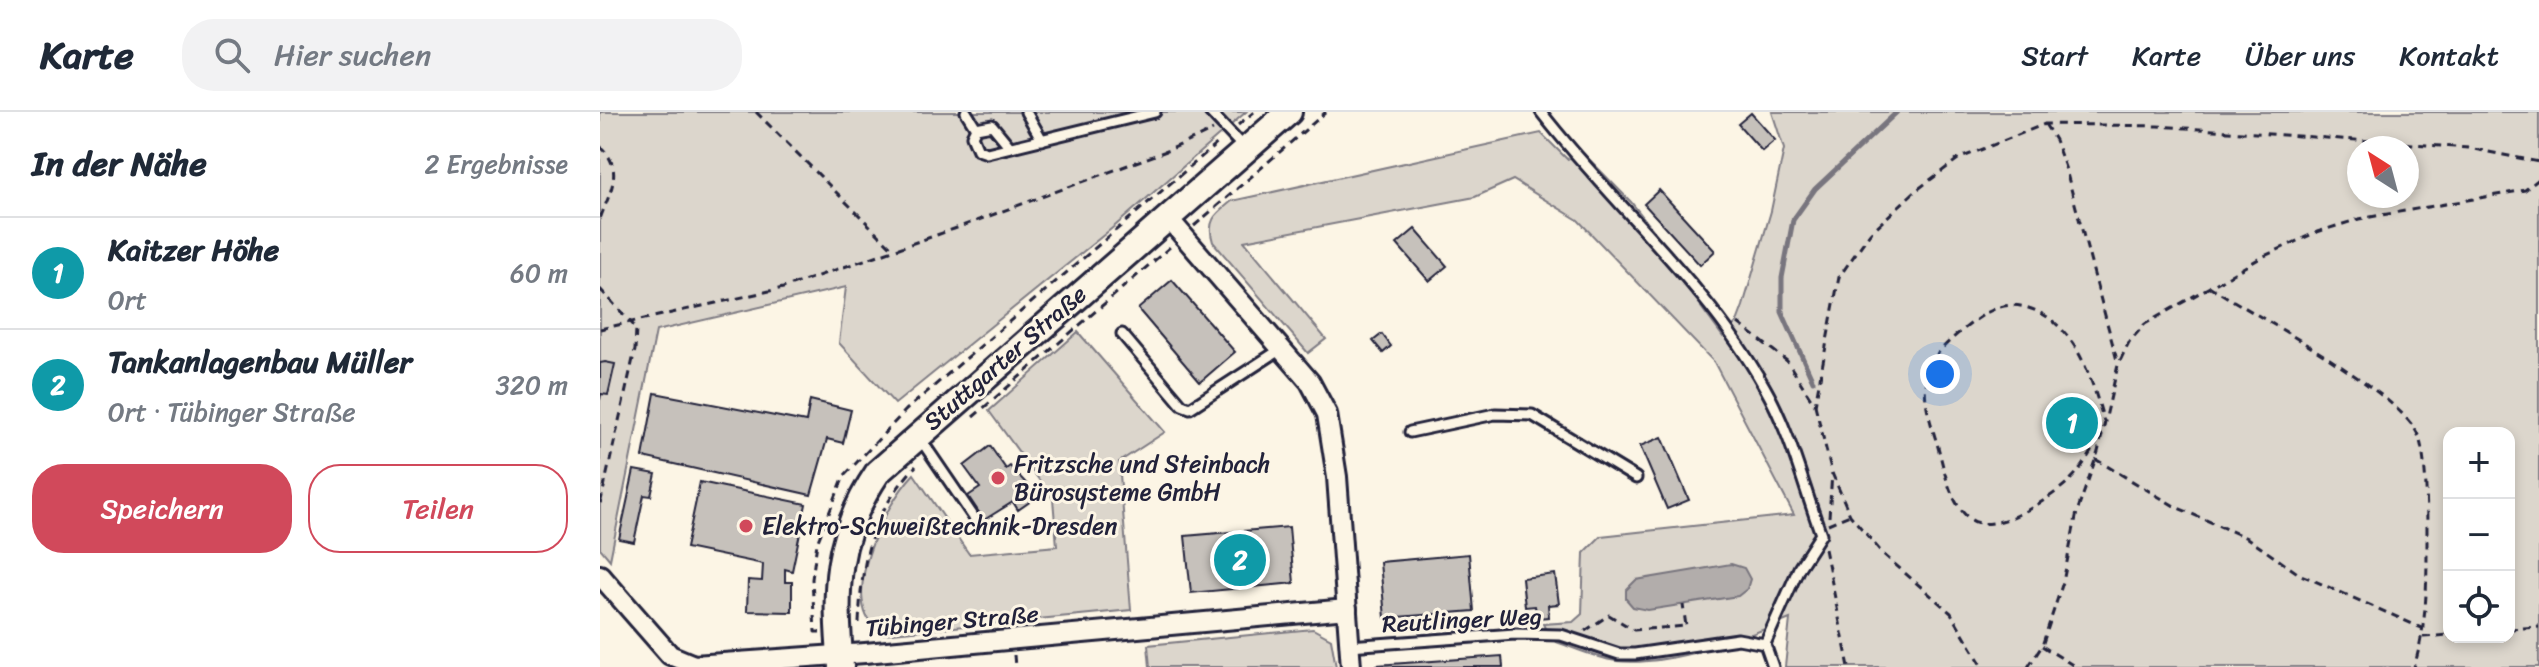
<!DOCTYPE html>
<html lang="de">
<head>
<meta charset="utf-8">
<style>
	:root { --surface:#fff; --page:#f2f2f3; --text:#1f2937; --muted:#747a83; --line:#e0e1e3; --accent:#d1495b }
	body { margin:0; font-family:Sriracha,sans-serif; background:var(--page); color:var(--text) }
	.controls { position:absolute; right:24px; bottom:24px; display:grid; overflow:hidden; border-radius:16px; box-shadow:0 4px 12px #0003 }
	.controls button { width:72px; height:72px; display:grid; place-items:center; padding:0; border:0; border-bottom:2px solid var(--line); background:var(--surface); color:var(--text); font:40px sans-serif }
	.compass { position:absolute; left:1747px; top:24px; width:72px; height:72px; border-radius:50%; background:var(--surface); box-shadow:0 4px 12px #0003; rotate:324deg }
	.you { position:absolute; left:1340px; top:262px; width:28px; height:28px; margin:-20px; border:6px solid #fff; border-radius:50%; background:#1a73e8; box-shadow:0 0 0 12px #1a73e833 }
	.badge { display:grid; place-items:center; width:52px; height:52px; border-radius:50%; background:var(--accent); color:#fff; font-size:26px; font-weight:700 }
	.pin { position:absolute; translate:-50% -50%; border:4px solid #fff; box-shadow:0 2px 8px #0006 }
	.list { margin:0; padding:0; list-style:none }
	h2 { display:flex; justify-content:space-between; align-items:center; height:104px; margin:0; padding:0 32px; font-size:34px }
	h2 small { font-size:26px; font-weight:400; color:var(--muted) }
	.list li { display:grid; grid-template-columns:52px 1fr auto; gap:24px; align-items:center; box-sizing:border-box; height:112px; padding:0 32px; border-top:2px solid var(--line) }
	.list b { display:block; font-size:30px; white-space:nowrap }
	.list p { margin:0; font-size:26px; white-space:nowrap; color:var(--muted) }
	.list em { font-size:26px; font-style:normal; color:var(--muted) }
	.actions { display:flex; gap:16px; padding:24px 32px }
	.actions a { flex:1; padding:18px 0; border:2px solid var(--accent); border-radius:32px; text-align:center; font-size:28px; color:var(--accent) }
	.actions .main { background:var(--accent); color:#fff }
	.icon { flex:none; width:44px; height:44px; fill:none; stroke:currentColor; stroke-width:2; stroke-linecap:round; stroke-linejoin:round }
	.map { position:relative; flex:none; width:1939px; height:555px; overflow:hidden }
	header { display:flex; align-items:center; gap:48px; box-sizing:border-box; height:112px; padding:0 40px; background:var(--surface); border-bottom:2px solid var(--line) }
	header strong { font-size:38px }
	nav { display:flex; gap:44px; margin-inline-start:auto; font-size:28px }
	.search { width:560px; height:72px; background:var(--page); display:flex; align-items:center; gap:20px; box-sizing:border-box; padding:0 28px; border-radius:32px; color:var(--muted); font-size:30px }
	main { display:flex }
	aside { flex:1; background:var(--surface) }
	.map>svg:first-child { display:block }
	.green { fill:#dcd6cc; stroke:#7f7c84; stroke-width:2; fill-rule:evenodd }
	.water { fill:#b2adab; stroke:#78757e; stroke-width:2 }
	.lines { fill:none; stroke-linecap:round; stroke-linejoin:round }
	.stream { stroke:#78757e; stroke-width:5 }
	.building { fill:#c6c1bb; stroke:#22223b; stroke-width:2 }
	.service-casing { stroke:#22223b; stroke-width:15 }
	.minor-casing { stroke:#22223b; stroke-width:24 }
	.secondary-casing { stroke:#22223b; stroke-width:30 }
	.path { stroke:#22223b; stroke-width:3; stroke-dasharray:8 6; stroke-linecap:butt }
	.service { stroke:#fcf5e5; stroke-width:9 }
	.minor { stroke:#fcf5e5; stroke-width:18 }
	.secondary { stroke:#fcf5e5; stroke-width:24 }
	.poi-dot { fill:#d1495b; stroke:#fcf5e5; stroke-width:3 }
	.labels { text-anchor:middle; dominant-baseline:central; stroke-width:6; stroke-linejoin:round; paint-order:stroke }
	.street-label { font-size:24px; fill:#22223b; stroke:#fcf5e5 }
	.poi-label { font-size:24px; fill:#22223b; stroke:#fcf5e5; text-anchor:start }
</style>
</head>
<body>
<header>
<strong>Karte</strong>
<div class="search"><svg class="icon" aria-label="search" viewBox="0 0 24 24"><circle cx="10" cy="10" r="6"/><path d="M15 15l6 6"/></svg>Hier suchen</div>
<nav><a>Start</a><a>Karte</a><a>Über uns</a><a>Kontakt</a></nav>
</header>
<main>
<aside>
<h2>In der Nähe<small>2 Ergebnisse</small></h2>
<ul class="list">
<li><span class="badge" style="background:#0f9aa8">1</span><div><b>Kaitzer Höhe</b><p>Ort</p></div><em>60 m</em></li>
<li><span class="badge" style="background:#0f9aa8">2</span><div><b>Tankanlagenbau Müller</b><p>Ort · Tübinger Straße</p></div><em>320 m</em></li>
</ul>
<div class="actions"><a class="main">Speichern</a><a>Teilen</a></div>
</aside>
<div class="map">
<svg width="1939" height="555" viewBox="0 0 1939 555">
	<rect width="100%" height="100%" fill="#fcf5e5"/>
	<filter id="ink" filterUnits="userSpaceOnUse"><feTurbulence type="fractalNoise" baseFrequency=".0125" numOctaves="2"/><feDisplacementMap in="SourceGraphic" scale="16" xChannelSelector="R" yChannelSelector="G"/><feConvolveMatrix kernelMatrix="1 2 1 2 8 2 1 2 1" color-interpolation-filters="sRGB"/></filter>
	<g filter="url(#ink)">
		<g class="green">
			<polygon points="0,0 646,0 516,113 295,292 239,231 246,175 56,219 10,448 0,436"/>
			<path d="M1172 0H1939V555H1185L1190 507C1141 527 1070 555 1016 549 995 546 972 535 951 528L943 512 973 510 982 502 984 441 1001 424 1194 403 1114 250 978 108 913 68 875 85 644 129 726 227 708 241 613 130C606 108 616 102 632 89L941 21 967 47 984 42 1031 90 1108 187 1101 195 1123 225 1137 210 1143 194 1171 99 1184 37ZM1759 36H1807V84H1759ZM1849 321H1909V525H1849Z"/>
			<path d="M478 220 565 320 519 350 531 498 282 522C234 492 284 393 314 362L369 442 457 434 453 387 389 299Z"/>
			<polygon points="713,517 731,527 736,555 550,555 548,533"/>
		</g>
		<polygon class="water" points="1131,452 1144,456 1150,467 1147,477 1138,484 1048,498 1033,495 1026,487 1026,478 1036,468"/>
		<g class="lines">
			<polyline class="stream" points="1213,269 1182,200 1182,166 1193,108 1215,77 1297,0"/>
		</g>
		<g class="building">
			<polygon points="1151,1 1175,28 1162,39 1138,12"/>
			<polygon points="1059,78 1115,139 1100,153 1044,92"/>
			<polygon points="815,117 847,154 829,169 797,132"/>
			<polygon points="572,168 635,240 600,270 538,197"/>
			<polygon points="782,222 791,234 783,241 773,229"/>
			<polygon points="5,250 15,252 8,283 1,282 0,288 0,251"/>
			<polygon points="55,281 206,310 210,288 251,298 243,331 227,327 211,383 43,345"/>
			<polygon points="1062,325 1089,388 1067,397 1040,334"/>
			<polygon points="390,334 406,357 410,354 438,384 418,398 413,390 384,408 368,384 380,376 364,354"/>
			<polygon points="34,358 56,362 51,384 44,383 34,430 19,427"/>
			<polygon points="100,370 206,392 192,459 185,457 185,470 192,470 192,500 147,499 148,468 162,469 163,452 86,436"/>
			<polygon points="689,415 694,471 591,481 585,424"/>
			<polygon points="869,442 874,499 785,506 780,450"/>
			<polygon points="955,462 959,492 948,493 949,505 937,506 935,494 925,495 922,466"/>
			<polygon points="902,544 903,555 777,555 777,553"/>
		</g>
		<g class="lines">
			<defs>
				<g id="service">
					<polyline points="366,0 376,16"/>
					<polyline points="426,0 442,28"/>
					<polyline points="610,0 644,36"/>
					<path d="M941 0C1012 92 1107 172 1164 274 1190 319 1203 373 1221 422L1199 456 1165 532"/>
					<polyline points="410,35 392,13 376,16 372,24 378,38 387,41 555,0"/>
					<polyline points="522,222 582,293 590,296 681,237"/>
					<polyline points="810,320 895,302 932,303 1036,366"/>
					<polyline points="319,325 377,410"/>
					<polyline points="749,534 915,522 961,523 1019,542 1035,542 1138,527 1165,532 1173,555"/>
				</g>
				<g id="minor">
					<polyline points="568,106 710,270 727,302 737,365 751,555"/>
					<polyline points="0,463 70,543 94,553 265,541 747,497"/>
				</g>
				<path id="secondary" d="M241 555C234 479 234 425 278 360L689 0"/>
			</defs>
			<use href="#service" class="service-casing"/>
			<use href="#minor" class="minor-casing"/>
			<use href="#secondary" class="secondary-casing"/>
			<g class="path">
				<polyline points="156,0 294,138"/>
				<polyline points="1445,12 1455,28 1466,58 1518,252"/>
				<polyline points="638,13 654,0"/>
				<path d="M0 34C25 58 10 79 0 107"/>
				<polyline points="594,114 726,0"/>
				<path d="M1609 174C1654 203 1799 279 1818 323 1827 345 1827 402 1827 427 1827 471 1827 513 1814 555"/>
				<polyline points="0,177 36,216 35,238 0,393"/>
				<polyline points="1138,211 1187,249 1215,293 1239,165 1270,121 1313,81 1358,47 1445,12 1557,14 1869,36 1939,50"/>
				<polyline points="0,217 183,176 354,117 569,38 613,18"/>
				<polyline points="1215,293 1232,361 1250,403 1283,442 1351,501 1383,555"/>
				<polyline points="373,305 570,135"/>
				<path d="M1474 315 1499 326C1491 339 1483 355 1472 366 1455 384 1394 425 1370 407 1350 392 1344 357 1338 335 1332 314 1321 286 1327 263 1332 242 1352 226 1369 213 1386 200 1402 189 1425 195 1475 208 1492 267 1504 310"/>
				<polyline points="1495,347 1576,395 1647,426 1699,462 1824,517"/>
				<polyline points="1229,405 1232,361"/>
				<polyline points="1228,412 1250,403"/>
				<polyline points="1225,437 1249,555"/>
				<path d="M259 511C262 445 270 404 316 354"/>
				<polyline points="1909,517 1939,515"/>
				<polyline points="985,519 1009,503 1034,518 1086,514 1083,493"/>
				<polyline points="220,520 215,520 212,467 217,431 244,364 306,298 620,29"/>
				<polyline points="1823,525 1849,523"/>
				<polyline points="1442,534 1476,555"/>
				<polyline points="414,543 415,555"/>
				<polyline points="1428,555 1442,534 1463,470 1477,400 1498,340 1518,253 1529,230 1545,212 1662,145 1717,120 1759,107 1925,78 1939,67"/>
			</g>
			<use href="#service" class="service"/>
			<use href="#minor" class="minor"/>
			<use href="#secondary" class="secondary"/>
		</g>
	</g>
	<g class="poi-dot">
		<circle cx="398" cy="366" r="8"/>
		<circle cx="146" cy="414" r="8"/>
	</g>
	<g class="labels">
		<g class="street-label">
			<text transform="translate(405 246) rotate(-41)">Stuttgarter Straße</text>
			<text transform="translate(862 508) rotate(-3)">Reutlinger Weg</text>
			<text transform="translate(352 509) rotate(-5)">Tübinger Straße</text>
		</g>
		<g class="poi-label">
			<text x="414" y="352">Fritzsche und Steinbach<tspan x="414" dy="28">Bürosysteme GmbH</tspan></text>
			<text x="162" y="414">Elektro-Schweißtechnik-Dresden</text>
		</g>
	</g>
</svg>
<div class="controls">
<button>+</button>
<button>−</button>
<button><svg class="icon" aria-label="locate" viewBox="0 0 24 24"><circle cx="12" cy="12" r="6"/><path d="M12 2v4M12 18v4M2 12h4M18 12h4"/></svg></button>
</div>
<svg class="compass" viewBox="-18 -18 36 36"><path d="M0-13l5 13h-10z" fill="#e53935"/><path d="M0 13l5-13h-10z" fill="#747a83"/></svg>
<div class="you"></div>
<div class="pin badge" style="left:1472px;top:311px;background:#0f9aa8">1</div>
<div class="pin badge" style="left:640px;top:448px;background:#0f9aa8">2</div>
</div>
</main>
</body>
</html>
